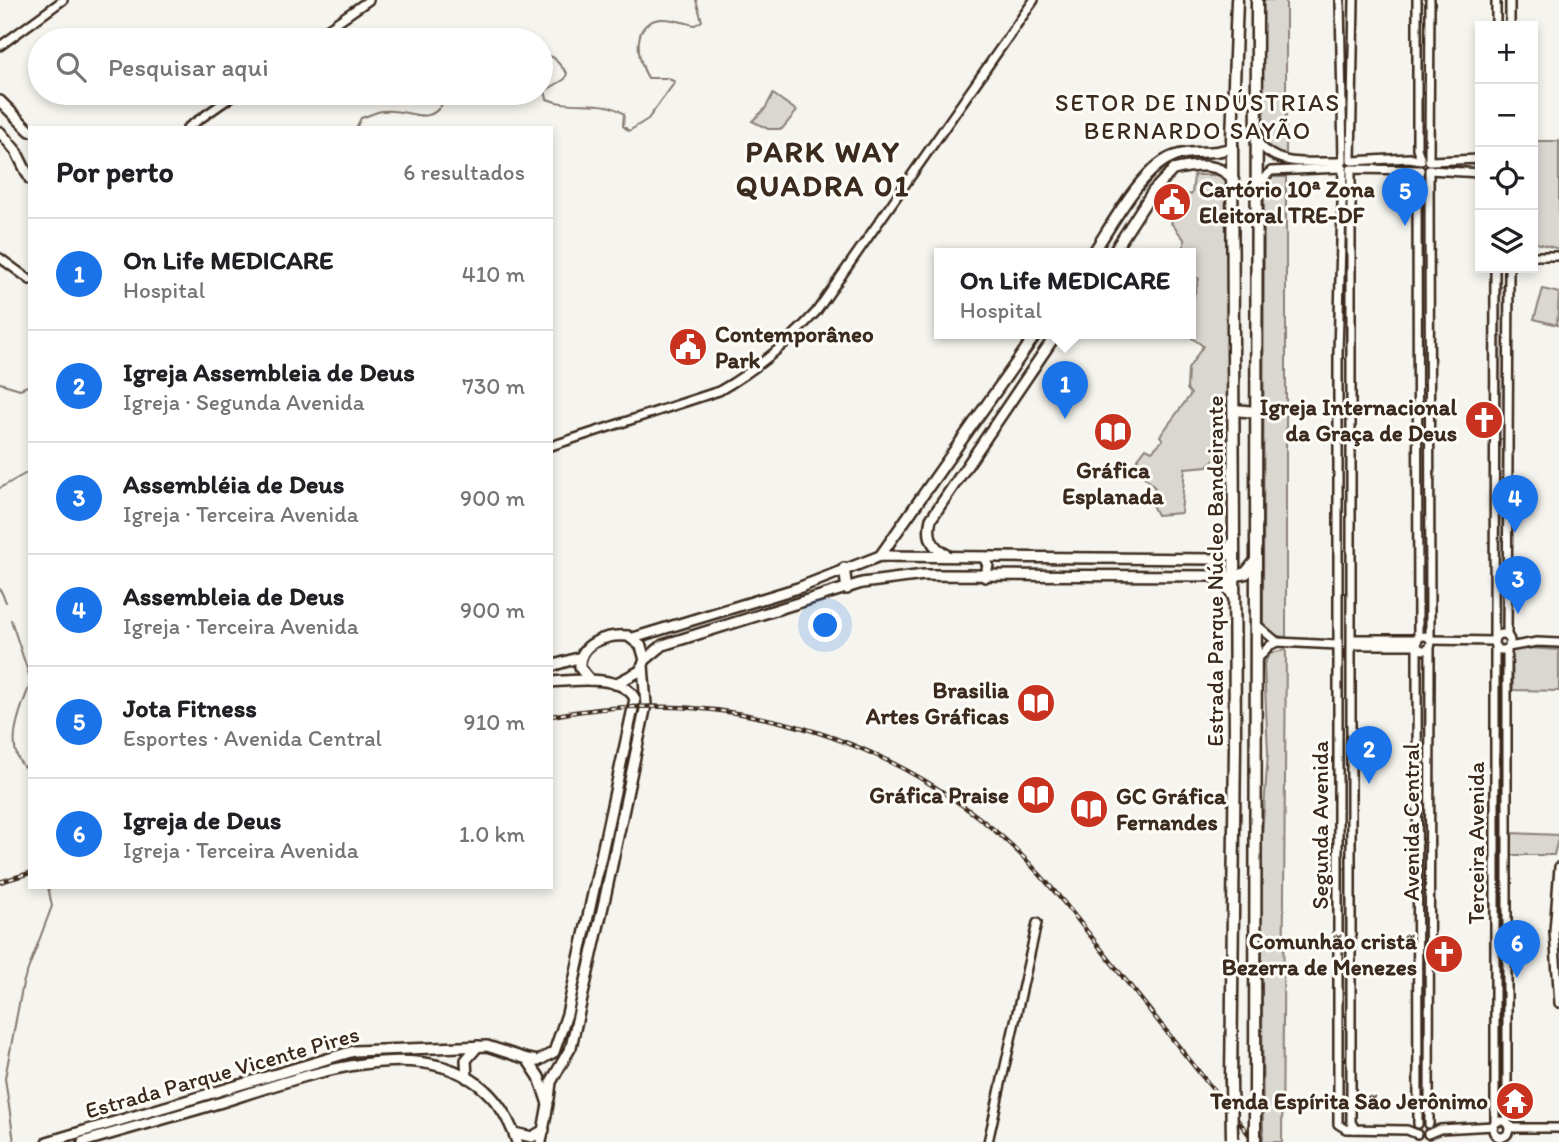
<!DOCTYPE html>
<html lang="pt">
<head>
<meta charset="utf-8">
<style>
	:root { --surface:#fff; --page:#f6f6f6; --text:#202124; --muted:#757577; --line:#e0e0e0; --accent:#1a73e8 }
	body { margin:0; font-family:Itim,sans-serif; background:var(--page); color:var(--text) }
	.controls { position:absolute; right:21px; top:21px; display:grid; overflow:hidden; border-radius:0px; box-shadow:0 4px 10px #0003 }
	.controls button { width:63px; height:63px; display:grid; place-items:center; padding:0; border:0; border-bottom:2px solid var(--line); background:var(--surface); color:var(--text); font:35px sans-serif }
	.you { position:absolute; left:826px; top:626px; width:24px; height:24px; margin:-18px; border:5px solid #fff; border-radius:50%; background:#1a73e8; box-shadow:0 0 0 10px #1a73e833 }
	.badge { display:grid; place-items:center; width:46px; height:46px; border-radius:50%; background:var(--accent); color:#fff; font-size:23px; font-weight:700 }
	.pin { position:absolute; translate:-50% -58px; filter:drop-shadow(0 2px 4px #0008) }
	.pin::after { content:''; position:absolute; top:37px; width:24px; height:21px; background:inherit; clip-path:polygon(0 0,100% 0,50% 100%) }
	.popup { position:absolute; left:934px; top:248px; width:262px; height:91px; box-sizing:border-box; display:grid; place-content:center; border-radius:0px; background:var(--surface); filter:drop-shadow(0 2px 5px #0005); font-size:23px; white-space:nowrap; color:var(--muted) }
	.popup b { font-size:26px; color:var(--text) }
	.popup::after { content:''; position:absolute; left:50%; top:100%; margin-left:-14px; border:14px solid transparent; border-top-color:var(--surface) }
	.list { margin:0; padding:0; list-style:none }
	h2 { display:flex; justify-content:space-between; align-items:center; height:91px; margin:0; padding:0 28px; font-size:30px }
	h2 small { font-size:23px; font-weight:400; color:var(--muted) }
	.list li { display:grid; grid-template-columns:46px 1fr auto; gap:21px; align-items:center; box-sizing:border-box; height:112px; padding:0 28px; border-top:2px solid var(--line) }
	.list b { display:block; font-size:26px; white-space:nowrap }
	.list p { margin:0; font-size:23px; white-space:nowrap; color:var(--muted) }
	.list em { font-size:23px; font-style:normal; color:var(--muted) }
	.icon { flex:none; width:38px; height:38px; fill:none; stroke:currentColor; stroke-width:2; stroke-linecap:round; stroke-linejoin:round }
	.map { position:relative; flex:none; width:1559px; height:1142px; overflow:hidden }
	.search { position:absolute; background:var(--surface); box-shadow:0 4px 10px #0003; left:28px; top:28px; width:525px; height:77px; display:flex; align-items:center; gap:18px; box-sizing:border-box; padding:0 24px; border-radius:38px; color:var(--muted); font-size:26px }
	.panel { position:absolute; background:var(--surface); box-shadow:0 4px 10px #0003; left:28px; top:126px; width:525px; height:763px; border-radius:0px }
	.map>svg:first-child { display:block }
	.green { fill:#dad6d0; stroke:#8a8077; stroke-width:2 }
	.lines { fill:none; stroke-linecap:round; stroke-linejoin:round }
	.stream { stroke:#84786e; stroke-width:2 }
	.minor-casing { stroke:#3b2a1e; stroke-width:12 }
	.major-casing { stroke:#3b2a1e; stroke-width:14 }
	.highway-casing { stroke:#3b2a1e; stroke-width:15 }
	.minor { stroke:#fdfcf7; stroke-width:7 }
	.major { stroke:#fdfcf7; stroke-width:9 }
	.highway { stroke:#fdfcf7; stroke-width:10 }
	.rail-casing { stroke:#3b2a1e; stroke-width:4.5 }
	.rail { stroke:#fdfcf7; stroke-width:2; stroke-dasharray:5; stroke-linecap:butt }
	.highway-bridge-casing { stroke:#3b2a1e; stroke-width:15; stroke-linecap:butt }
	.highway-bridge { stroke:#fdfcf7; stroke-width:10 }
	.labels { text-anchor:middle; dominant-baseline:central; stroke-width:6; stroke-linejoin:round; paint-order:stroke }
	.poi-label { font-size:23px; font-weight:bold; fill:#3b2a1e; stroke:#fdfcf7; text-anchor:end }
	.street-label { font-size:23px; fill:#3b2a1e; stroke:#fdfcf7 }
	.neighbourhood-label { font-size:24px; letter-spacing:2px; fill:#3b2a1e; stroke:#fdfcf7 }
	.district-label { font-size:30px; font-weight:bold; letter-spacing:2px; fill:#3b2a1e; stroke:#fdfcf7 }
</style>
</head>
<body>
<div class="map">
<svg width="1559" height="1142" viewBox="0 0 1559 1142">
	<rect width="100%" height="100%" fill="#f5f4ee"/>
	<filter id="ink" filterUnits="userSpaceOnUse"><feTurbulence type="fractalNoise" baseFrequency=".0143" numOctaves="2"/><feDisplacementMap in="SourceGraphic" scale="14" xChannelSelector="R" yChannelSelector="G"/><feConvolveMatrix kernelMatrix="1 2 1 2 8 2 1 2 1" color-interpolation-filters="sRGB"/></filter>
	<g filter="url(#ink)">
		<g class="green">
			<path d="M1263 0H1286V154C1275 155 1271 151 1263 144Z"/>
			<polygon points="773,94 797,111 782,129 768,129 752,121 765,109"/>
			<polygon points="1533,141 1559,141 1559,249 1533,242"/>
			<polygon points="1194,175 1217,175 1226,180 1228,189 1227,445 1208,466 1185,468 1181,513 1157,515 1149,499 1155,488 1145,477 1130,469 1146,448 1152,451 1163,440 1160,436 1191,394 1187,389 1188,369 1203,346 1185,333 1191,333 1191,306 1199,279 1191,274 1191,253 1184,253 1184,239 1171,223 1185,195 1192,194"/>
			<path d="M1270 177H1286V637C1274 636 1266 634 1263 622L1264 187Z"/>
			<polygon points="1497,286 1505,287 1507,420 1497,421"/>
			<polygon points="1543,289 1559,293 1557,325 1534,319"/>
			<polygon points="1496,439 1506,439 1505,633 1496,634"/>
			<polygon points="1512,647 1559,650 1559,691 1513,690"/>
			<polygon points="1286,650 1282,1142 1263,1142 1261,851 1268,753 1264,664 1270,653"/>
			<polygon points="1495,654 1506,654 1504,843 1494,843"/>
			<polygon points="1418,656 1427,656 1426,1119 1418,1120"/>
			<polygon points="1511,833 1559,835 1554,855 1512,855"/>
			<polygon points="1494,853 1504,853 1503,1045 1496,1042"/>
			<polygon points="1340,868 1349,869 1348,1125 1339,1125"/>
		</g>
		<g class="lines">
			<g class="stream">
				<path d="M541 52 554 58 567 73 565 79 545 91 547 99C572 110 603 97 624 114L623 126 629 131 648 119 675 82 667 78H648C637 60 630 22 661 19 672 18 685 23 695 25L702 21 696 0"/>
				<path d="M356 128 361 118C368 116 375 112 382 111 413 107 431 133 448 93"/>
				<polyline points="0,383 20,389 30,385"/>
				<polyline points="0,488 30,471"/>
				<polyline points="0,589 6,602"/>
				<polyline points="11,620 30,678"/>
				<path d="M30 685C20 710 1 753 30 772"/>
				<polyline points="14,1142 5,1078 23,983 52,906 48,887"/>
			</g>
			<defs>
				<g id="minor">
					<polyline points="1340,0 1343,161"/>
					<polyline points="1417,0 1417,148 1421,160"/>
					<polyline points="1496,26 1496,0"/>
					<polyline points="1510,26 1510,0"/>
					<polyline points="311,40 369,0"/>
					<polyline points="0,46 63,0"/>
					<polyline points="187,128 237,93"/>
					<path d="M1257 140C1274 169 1312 161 1342 162"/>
					<polyline points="1351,160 1354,0"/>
					<polyline points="1429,160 1430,0"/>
					<polyline points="1352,161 1410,158 1420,161"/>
					<polyline points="1430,161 1480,159"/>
					<polyline points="1343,168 1338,353 1338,1124 1346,1129 1407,1130 1417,1134"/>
					<polyline points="1257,185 1271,171 1342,168"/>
					<polyline points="1533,256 1559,256"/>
					<polyline points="0,258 30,280"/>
					<path d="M551 446 719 391C756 370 787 344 816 312L1034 0"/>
					<polyline points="1257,625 1277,642"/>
					<circle cx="1502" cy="642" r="8"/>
					<circle cx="1424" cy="643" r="7"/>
					<polyline points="1507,636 1509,268"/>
					<polyline points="1353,639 1418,639"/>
					<polyline points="1430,639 1429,170 1480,173"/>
					<polyline points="1494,639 1495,268"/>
					<polyline points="1431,640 1494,641"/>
					<polyline points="1353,645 1417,645"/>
					<polyline points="1417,646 1418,1124"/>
					<polyline points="1495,647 1495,1123"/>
					<polyline points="1508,647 1537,642 1559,643"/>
					<polyline points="1507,648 1507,1123"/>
					<polyline points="1256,661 1269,646 1277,642 1338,645"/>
					<polyline points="1559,867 1554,931 1559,1003"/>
					<circle cx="1501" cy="1129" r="8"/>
					<polyline points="1429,1124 1430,646"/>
					<polyline points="1509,1125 1514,1128 1559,1128"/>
					<polyline points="1355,1129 1351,1122 1351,169 1420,170 1417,182 1418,638"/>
					<polyline points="1428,1134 1440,1129 1494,1126"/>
					<polyline points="988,1142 1037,923"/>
				</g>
				<g id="major">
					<polyline points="0,101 30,131"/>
					<polyline points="0,132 16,151 30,179"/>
					<path d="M1093 253C1112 225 1142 167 1174 156 1194 149 1213 156 1233 147"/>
					<path d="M1113 253 1153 191 1173 170C1194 165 1220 161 1234 181"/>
					<path d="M946 554C931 547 927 535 931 519L1057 333"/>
					<polyline points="880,556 1037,333"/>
					<polyline points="984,557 988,565 985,577"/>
					<polyline points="844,568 847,589"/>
					<polyline points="633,638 798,588 880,556 1214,559 1226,555 1234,539"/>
					<polyline points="645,660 663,645 862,583 924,575 1234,576"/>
					<polyline points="551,666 581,657"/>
					<path d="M590 680 580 668C578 643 607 634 628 636L641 646 645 660 640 671 615 684"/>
					<path d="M527 1059 538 1061 554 1052 567 1014 635 699C623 674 574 680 551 682"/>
					<polyline points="467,1078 466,1060 478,1046"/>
					<polyline points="549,1099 551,1082 571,1047 606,893 646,705 643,665"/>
					<polyline points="514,1133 532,1137 544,1130"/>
					<polyline points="47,1142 354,1051 487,1046 527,1059 539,1077 548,1104 541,1142"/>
					<path d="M83 1142C129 1128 176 1116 222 1102 314 1073 473 1010 517 1142"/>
				</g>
				<g id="highway">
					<polyline points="1234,410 1256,412"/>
					<polyline points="1234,576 1246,573 1255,562"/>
					<polyline points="1215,577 1226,583 1233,596"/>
					<polyline points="1231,1081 1235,745 1232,139 1237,0"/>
					<polyline points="1255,1107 1257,0"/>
				</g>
			</defs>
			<use href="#minor" class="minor-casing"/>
			<use href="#major" class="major-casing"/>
			<use href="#highway" class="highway-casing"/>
			<use href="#minor" class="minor"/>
			<use href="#major" class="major"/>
			<use href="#highway" class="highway"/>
			<defs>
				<g id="rail">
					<path d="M551 716C709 687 869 726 993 829 1042 870 1080 923 1119 972 1164 1029 1210 1085 1255 1142"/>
					<polyline points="0,882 30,873"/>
				</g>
			</defs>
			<use href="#rail" class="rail-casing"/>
			<use href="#rail" class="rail"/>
			<defs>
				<g id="highway-bridge">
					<polyline points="1231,1081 1232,1138"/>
					<polyline points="1255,1142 1255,1107"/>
				</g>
			</defs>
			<use href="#highway-bridge" class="highway-bridge-casing"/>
			<use href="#highway-bridge" class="highway-bridge"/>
		</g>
	</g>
	<defs>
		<symbol id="civic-disc" viewBox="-11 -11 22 22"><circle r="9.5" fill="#c8321e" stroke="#fdfcf7"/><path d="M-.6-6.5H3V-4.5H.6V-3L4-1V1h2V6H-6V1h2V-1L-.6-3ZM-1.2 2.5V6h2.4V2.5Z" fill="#fff"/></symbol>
		<symbol id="church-disc" viewBox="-11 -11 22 22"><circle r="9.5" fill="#c8321e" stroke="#fdfcf7"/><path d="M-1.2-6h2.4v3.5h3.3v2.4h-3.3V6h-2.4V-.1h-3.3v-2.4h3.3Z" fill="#fff"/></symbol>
		<symbol id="library-disc" viewBox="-11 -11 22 22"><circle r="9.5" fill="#c8321e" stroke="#fdfcf7"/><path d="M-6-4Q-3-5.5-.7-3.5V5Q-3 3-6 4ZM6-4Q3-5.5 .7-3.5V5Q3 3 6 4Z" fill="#fff"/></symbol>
		<symbol id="temple-disc" viewBox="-11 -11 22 22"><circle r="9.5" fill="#c8321e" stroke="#fdfcf7"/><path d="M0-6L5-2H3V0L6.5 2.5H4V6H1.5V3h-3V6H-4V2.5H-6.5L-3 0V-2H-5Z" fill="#fff"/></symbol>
	</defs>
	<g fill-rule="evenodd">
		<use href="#civic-disc" x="1150" y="180" width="44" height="44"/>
		<use href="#civic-disc" x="666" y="325" width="44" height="44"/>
		<use href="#church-disc" x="1462" y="398" width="44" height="44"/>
		<use href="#library-disc" x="1091" y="410" width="44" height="44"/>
		<use href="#library-disc" x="1014" y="681" width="44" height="44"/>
		<use href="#library-disc" x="1014" y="773" width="44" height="44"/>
		<use href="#library-disc" x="1067" y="787" width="44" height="44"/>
		<use href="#church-disc" x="1422" y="932" width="44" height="44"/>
		<use href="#temple-disc" x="1493" y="1079" width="44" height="44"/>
	</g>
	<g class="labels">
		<g class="poi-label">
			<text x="1199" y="189" text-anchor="start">Cartório 10ª Zona<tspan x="1199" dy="26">Eleitoral TRE-DF</tspan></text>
			<text x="715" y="334" text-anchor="start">Contemporâneo<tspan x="715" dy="26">Park</tspan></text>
			<text x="1457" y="407">Igreja Internacional<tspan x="1457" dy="26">da Graça de Deus</tspan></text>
			<text x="1113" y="470" text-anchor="middle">Gráfica<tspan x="1113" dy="26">Esplanada</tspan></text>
			<text x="1009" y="690">Brasilia<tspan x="1009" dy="26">Artes Gráficas</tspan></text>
			<text x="1009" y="795">Gráfica Praise</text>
			<text x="1116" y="796" text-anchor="start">GC Gráfica<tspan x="1116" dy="26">Fernandes</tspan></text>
			<text x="1417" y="941">Comunhão cristã<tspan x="1417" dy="26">Bezerra de Menezes</tspan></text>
			<text x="1488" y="1101">Tenda Espírita São Jerônimo</text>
		</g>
		<g class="street-label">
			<text transform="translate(1215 571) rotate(-90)">Estrada Parque Núcleo Bandeirante</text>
			<text transform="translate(1411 822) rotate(-90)">Avenida Central</text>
			<text transform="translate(1320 825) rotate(-90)">Segunda Avenida</text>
			<text transform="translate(1476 843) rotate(-90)">Terceira Avenida</text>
			<text transform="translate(222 1072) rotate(-16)">Estrada Parque Vicente Pires</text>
		</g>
		<g class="neighbourhood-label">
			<text x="1198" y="102">SETOR DE INDÚSTRIAS<tspan x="1198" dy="28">BERNARDO SAYÃO</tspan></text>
		</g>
		<g class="district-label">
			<text x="823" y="151">PARK WAY<tspan x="823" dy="34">QUADRA 01</tspan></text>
		</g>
	</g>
</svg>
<div class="controls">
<button>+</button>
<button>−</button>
<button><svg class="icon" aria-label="locate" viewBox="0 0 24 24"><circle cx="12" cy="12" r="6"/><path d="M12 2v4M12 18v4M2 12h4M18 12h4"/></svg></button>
<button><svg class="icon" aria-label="layers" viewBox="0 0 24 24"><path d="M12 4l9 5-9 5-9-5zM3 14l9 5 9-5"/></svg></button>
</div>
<div class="you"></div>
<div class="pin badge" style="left:1065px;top:419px">1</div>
<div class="popup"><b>On Life MEDICARE</b>Hospital</div>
<div class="pin badge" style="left:1369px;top:784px">2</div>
<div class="pin badge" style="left:1518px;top:614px">3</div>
<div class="pin badge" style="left:1515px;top:533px">4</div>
<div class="pin badge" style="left:1405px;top:226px">5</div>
<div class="pin badge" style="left:1517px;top:978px">6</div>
<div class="search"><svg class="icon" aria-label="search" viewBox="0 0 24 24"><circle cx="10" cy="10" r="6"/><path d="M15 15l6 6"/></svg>Pesquisar aqui</div>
<section class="panel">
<h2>Por perto<small>6 resultados</small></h2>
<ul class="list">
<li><span class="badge">1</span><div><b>On Life MEDICARE</b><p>Hospital</p></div><em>410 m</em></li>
<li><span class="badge">2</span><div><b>Igreja Assembleia de Deus</b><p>Igreja · Segunda Avenida</p></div><em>730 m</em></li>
<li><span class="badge">3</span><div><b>Assembléia de Deus</b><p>Igreja · Terceira Avenida</p></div><em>900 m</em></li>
<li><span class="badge">4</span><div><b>Assembleia de Deus</b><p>Igreja · Terceira Avenida</p></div><em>900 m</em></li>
<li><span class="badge">5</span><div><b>Jota Fitness</b><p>Esportes · Avenida Central</p></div><em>910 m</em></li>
<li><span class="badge">6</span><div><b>Igreja de Deus</b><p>Igreja · Terceira Avenida</p></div><em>1.0 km</em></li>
</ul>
</section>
</div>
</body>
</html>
